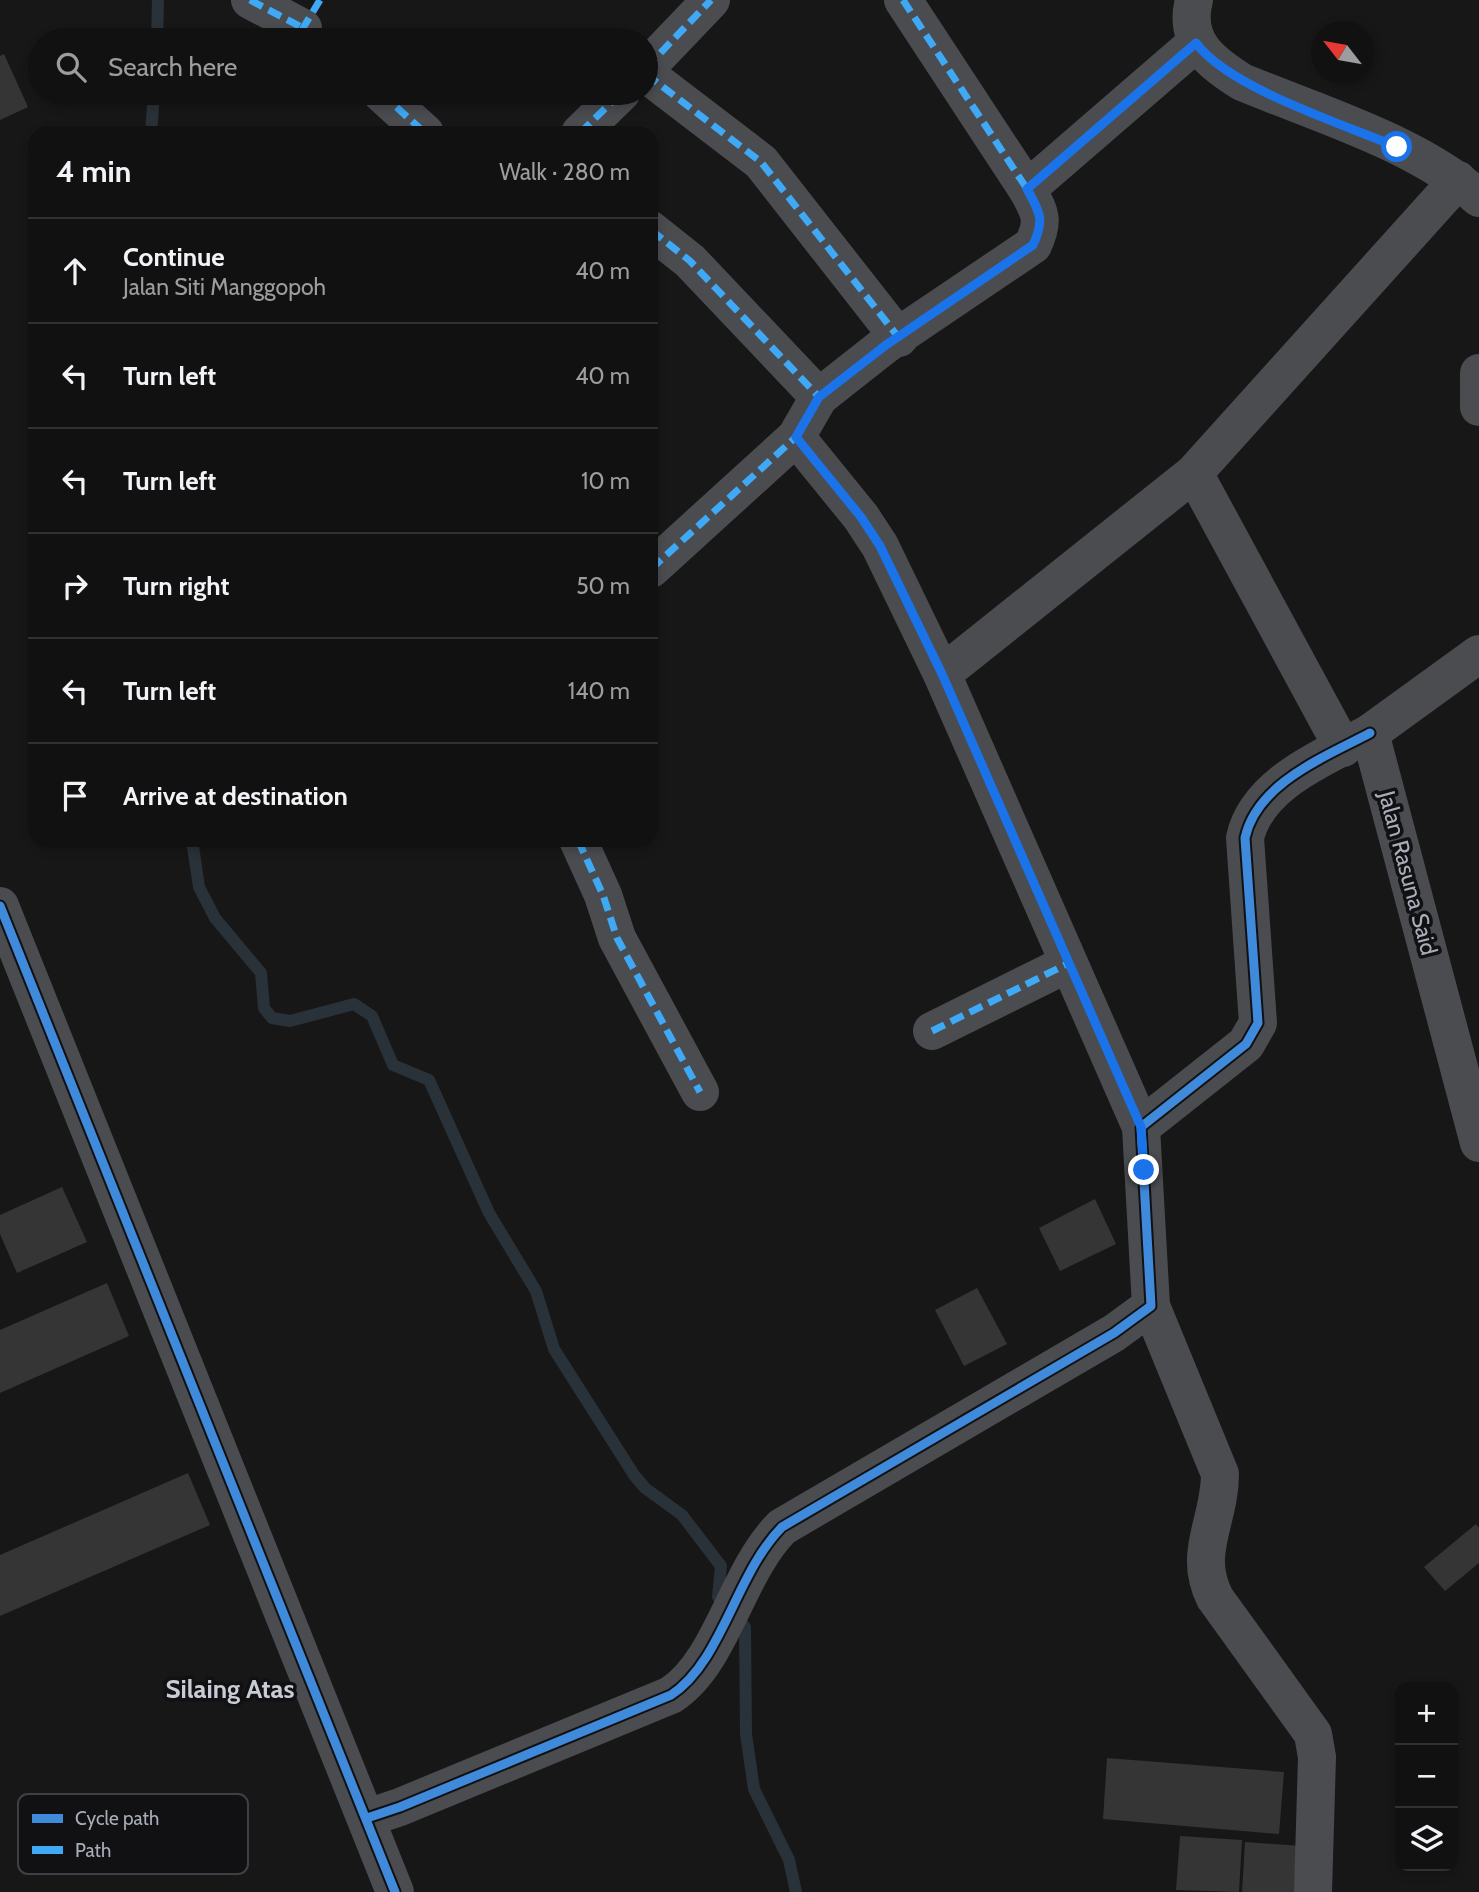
<!DOCTYPE html>
<html lang="en">
<head>
<meta charset="utf-8">
<style>
	:root { --surface:#111; --page:#1e1f1f; --text:#f1f3f6; --muted:#9c9d9f; --line:#303131 }
	body { margin:0; font-family:Cabin,sans-serif; background:var(--page); color:var(--text) }
	.controls { position:absolute; right:21px; bottom:21px; display:grid; overflow:hidden; border-radius:14px; box-shadow:0 4px 10px #0003 }
	.controls button { width:63px; height:63px; display:grid; place-items:center; padding:0; border:0; border-bottom:2px solid var(--line); background:var(--surface); color:var(--text); font:35px sans-serif }
	.compass { position:absolute; left:1311px; top:21px; width:63px; height:63px; border-radius:50%; background:var(--surface); box-shadow:0 4px 10px #0003; rotate:301deg }
	.stop { position:absolute; width:21px; height:21px; margin:-16px; border:5px solid #1a73e8; border-radius:50%; background:#fff }
	.stop.end { background:#1a73e8; border-color:#fff; box-shadow:0 2px 7px #0008 }
	.list { margin:0; padding:0; list-style:none }
	h2 { display:flex; justify-content:space-between; align-items:center; height:91px; margin:0; padding:0 28px; font-size:30px }
	h2 small { font-size:23px; font-weight:400; color:var(--muted) }
	.list li { display:grid; grid-template-columns:46px 1fr auto; gap:21px; align-items:center; box-sizing:border-box; height:105px; padding:0 28px; border-top:2px solid var(--line) }
	.list b { display:block; font-size:26px; white-space:nowrap }
	.list p { margin:0; font-size:23px; white-space:nowrap; color:var(--muted) }
	.list em { font-size:23px; font-style:normal; color:var(--muted) }
	.icon { flex:none; width:38px; height:38px; fill:none; stroke:currentColor; stroke-width:2; stroke-linecap:round; stroke-linejoin:round }
	.map { position:relative; flex:none; width:1479px; height:1892px; overflow:hidden }
	.search { position:absolute; background:var(--surface); box-shadow:0 4px 10px #0003; left:28px; top:28px; width:630px; height:77px; display:flex; align-items:center; gap:18px; box-sizing:border-box; padding:0 24px; border-radius:38px; color:var(--muted); font-size:26px }
	.panel { position:absolute; background:var(--surface); box-shadow:0 4px 10px #0003; left:28px; top:126px; width:630px; height:721px; border-radius:21px }
	.map>svg:first-child { display:block }
	.lines { fill:none; stroke-linecap:round; stroke-linejoin:round }
	.stream { stroke:#2a3239; stroke-width:12 }
	.building { fill:#353536 }
	.street { stroke:#4b4c50; stroke-width:38 }
	.quiet { stroke:#3fa9f5; stroke-width:7; stroke-dasharray:14 7; stroke-linecap:butt }
	.cycleway-casing { stroke:#111113; stroke-width:13 }
	.cycleway { stroke:#408adc; stroke-width:9 }
	.route { stroke:#1a73e8; stroke-width:9 }
	.labels { text-anchor:middle; dominant-baseline:central; stroke-width:7; stroke-linejoin:round; paint-order:stroke }
	.street-label { font-size:23px; fill:#a8adb8; stroke:#111113 }
	.quarter-label { font-size:26px; font-weight:bold; fill:#c9ccd4; stroke:#111113 }
	.key { fill:#111113; stroke:#3e4045; stroke-width:2 }
	.key-label { font-size:19px; fill:#a8adb8 }
</style>
</head>
<body>
<div class="map">
<svg width="1479" height="1892" viewBox="0 0 1479 1892">
	<rect width="100%" height="100%" fill="#171717"/>
	<g class="lines">
		<g class="stream">
			<polyline points="157,40 158,0"/>
			<polyline points="151,133 154,93"/>
			<polyline points="192,840 199,887 215,918 261,973 264,1008 272,1018 290,1021 354,1004 372,1016 393,1065 429,1080 489,1213 536,1291 554,1349 634,1475 645,1488 682,1515 721,1566 718,1597 745,1627 746,1734 754,1789 789,1860 796,1892"/>
		</g>
	</g>
	<g class="building">
		<polygon points="4,54 28,107 0,120 0,56"/>
		<polygon points="62,1187 87,1242 17,1273 0,1234 0,1215"/>
		<polygon points="1095,1199 1116,1244 1060,1271 1039,1228"/>
		<polygon points="107,1283 129,1336 0,1393 0,1330"/>
		<polygon points="977,1288 1007,1344 964,1366 935,1310"/>
		<polygon points="188,1473 210,1525 0,1616 0,1555"/>
		<polygon points="1476,1524 1479,1528 1479,1563 1445,1591 1424,1567"/>
		<polygon points="1107,1758 1284,1772 1279,1834 1103,1819"/>
		<polygon points="1180,1836 1242,1840 1239,1892 1176,1890"/>
		<polygon points="1245,1842 1302,1846 1299,1892 1242,1892"/>
	</g>
	<g class="lines">
		<g class="street">
			<polyline points="250,0 303,28"/>
			<path d="M1194 0C1183 41 1210 62 1242 82 1319 114 1417 143 1479 198"/>
			<polyline points="646,68 711,0"/>
			<polyline points="646,74 761,162 899,338"/>
			<polyline points="381,93 425,133"/>
			<polyline points="580,133 621,93"/>
			<polyline points="1027,189 1196,43"/>
			<polyline points="651,230 690,261 819,397"/>
			<polyline points="1479,373 1479,407"/>
			<polyline points="796,437 861,517 880,546 942,674 1141,1127"/>
			<polyline points="1194,473 1343,748"/>
			<path d="M651 569 796 437 819 397 885 345 1033 245C1045 219 1040 213 1027 189L903 0"/>
			<polyline points="1479,654 1370,733 1479,1143"/>
			<polyline points="942,674 1194,473 1458,180"/>
			<polyline points="578,840 603,895 617,938 700,1092"/>
			<polyline points="0,906 395,1892"/>
			<polyline points="932,1031 1067,964"/>
			<path d="M1151 1306 1220 1474C1220 1521 1192 1553 1215 1598L1313 1734 1317 1757 1313 1892"/>
			<path d="M367 1818 400 1807 671 1695C722 1662 736 1573 782 1527L1114 1333 1151 1306 1141 1127 1246 1044 1258 1023 1245 838C1257 783 1325 757 1370 733"/>
		</g>
		<g class="quiet">
			<polyline points="250,0 303,28"/>
			<polyline points="320,0 303,28 320,40"/>
			<polyline points="646,68 711,0"/>
			<polyline points="646,74 761,162 899,338"/>
			<polyline points="381,93 425,133"/>
			<polyline points="580,133 621,93"/>
			<polyline points="1027,189 1196,43"/>
			<polyline points="651,230 690,261 819,397"/>
			<path d="M651 569 796 437 819 397 885 345 1033 245C1045 219 1040 213 1027 189L903 0"/>
			<polyline points="578,840 603,895 617,938 700,1092"/>
			<polyline points="932,1031 1067,964"/>
		</g>
		<defs>
			<g id="cycleway">
				<polyline points="0,906 395,1892"/>
				<path d="M367 1818 400 1807 671 1695C722 1662 736 1573 782 1527L1114 1333 1151 1306 1141 1127 1246 1044 1258 1023 1245 838C1257 783 1325 757 1370 733"/>
			</g>
		</defs>
		<use href="#cycleway" class="cycleway-casing"/>
		<use href="#cycleway" class="cycleway"/>
	</g>
	<g class="lines">
		<path class="route" d="M1144 1170 1141 1127 942 674 880 546 861 517 796 437 819 397 886 345 1033 245C1045 219 1040 213 1027 189L1196 43C1229 88 1343 124 1397 147"/>
	</g>
	<g class="labels">
		<g class="street-label">
			<text transform="translate(1408 873) rotate(75)">Jalan Rasuna Said</text>
		</g>
		<g class="quarter-label">
			<text x="230" y="1689">Silaing Atas</text>
		</g>
	</g>
	<rect x="18" y="1794" width="230" height="80" rx="10" class="key"/>
	<rect x="32" y="1814" width="31" height="9" fill="#408adc"/>
	<rect x="32" y="1846" width="31" height="8" fill="#3fa9f5"/>
	<g class="key-label">
		<text x="75" y="1825">Cycle path</text>
		<text x="75" y="1857">Path</text>
	</g>
</svg>
<div class="controls">
<button>+</button>
<button>−</button>
<button><svg class="icon" aria-label="layers" viewBox="0 0 24 24"><path d="M12 4l9 5-9 5-9-5zM3 14l9 5 9-5"/></svg></button>
</div>
<svg class="compass" viewBox="-18 -18 36 36"><path d="M0-13l5 13h-10z" fill="#e53935"/><path d="M0 13l5-13h-10z" fill="#9c9d9f"/></svg>
<div class="stop" style="left:1397px;top:147px"></div>
<div class="stop end" style="left:1144px;top:1170px"></div>
<div class="search"><svg class="icon" aria-label="search" viewBox="0 0 24 24"><circle cx="10" cy="10" r="6"/><path d="M15 15l6 6"/></svg>Search here</div>
<section class="panel">
<h2>4 min<small>Walk · 280 m</small></h2>
<ul class="list">
<li><svg class="icon" aria-label="ahead" viewBox="0 0 24 24"><path d="M12 20V5M6 11l6-6 6 6"/></svg><div><b>Continue</b><p>Jalan Siti Manggopoh</p></div><em>40 m</em></li>
<li><svg class="icon" aria-label="left" viewBox="0 0 24 24"><path d="M17 20v-9H6M10 6l-5 5 5 5"/></svg><div><b>Turn left</b></div><em>40 m</em></li>
<li><svg class="icon" aria-label="left" viewBox="0 0 24 24"><path d="M17 20v-9H6M10 6l-5 5 5 5"/></svg><div><b>Turn left</b></div><em>10 m</em></li>
<li><svg class="icon" aria-label="right" viewBox="0 0 24 24"><path d="M7 20v-9h11M14 6l5 5-5 5"/></svg><div><b>Turn right</b></div><em>50 m</em></li>
<li><svg class="icon" aria-label="left" viewBox="0 0 24 24"><path d="M17 20v-9H6M10 6l-5 5 5 5"/></svg><div><b>Turn left</b></div><em>140 m</em></li>
<li><svg class="icon" aria-label="arrive" viewBox="0 0 24 24"><path d="M6 21V4h12l-3 4 3 4H6"/></svg><div><b>Arrive at destination</b></div></li>
</ul>
</section>
</div>
</body>
</html>
